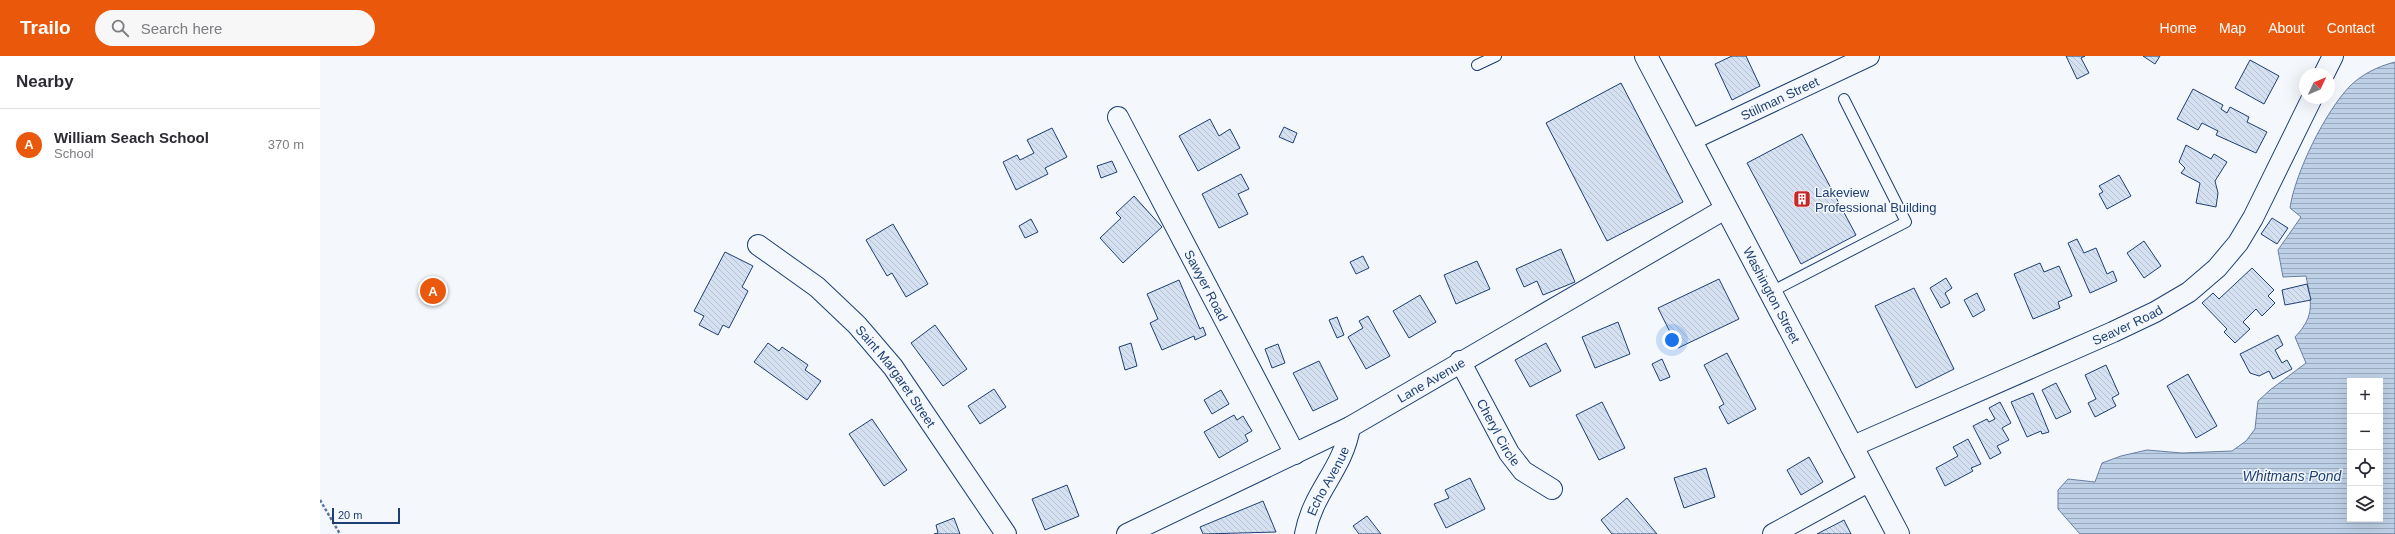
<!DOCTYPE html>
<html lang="en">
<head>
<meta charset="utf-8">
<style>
	:root { --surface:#fff; --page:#f7f7f7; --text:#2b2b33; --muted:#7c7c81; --line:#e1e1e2; --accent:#ea580c }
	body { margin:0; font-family:Arial,sans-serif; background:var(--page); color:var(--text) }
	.controls { position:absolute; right:12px; bottom:12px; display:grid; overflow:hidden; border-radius:0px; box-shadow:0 4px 16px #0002 }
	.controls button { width:36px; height:36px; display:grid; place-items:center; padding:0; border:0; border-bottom:1px solid var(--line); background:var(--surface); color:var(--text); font:20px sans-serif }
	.compass { position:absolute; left:1979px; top:12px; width:36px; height:36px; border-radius:50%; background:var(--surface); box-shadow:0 4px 16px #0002; rotate:46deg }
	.scale { position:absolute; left:12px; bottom:10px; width:68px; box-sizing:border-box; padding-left:4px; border:2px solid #1d3f73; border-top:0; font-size:11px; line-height:14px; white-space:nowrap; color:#1d3f73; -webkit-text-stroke:3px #f4f7fb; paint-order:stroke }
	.you { position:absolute; left:1352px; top:284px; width:14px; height:14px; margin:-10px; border:3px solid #fff; border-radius:50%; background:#1a73e8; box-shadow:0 0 0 6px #1a73e833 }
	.badge { display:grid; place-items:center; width:26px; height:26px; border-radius:50%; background:var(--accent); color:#fff; font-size:13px; font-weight:700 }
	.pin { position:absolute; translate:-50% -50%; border:2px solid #fff; box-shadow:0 1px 4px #0006 }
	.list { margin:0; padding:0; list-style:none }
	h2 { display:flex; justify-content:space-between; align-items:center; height:52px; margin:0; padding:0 16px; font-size:17px }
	h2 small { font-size:13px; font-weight:400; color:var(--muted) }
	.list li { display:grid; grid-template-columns:26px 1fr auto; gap:12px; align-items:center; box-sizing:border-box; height:72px; padding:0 16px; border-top:1px solid var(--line) }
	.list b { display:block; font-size:15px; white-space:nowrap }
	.list p { margin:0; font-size:13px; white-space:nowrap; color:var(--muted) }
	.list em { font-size:13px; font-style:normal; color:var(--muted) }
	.icon { flex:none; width:22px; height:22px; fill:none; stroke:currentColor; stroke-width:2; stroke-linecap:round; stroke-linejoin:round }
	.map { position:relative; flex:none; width:2075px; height:478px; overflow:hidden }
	header { display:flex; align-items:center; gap:24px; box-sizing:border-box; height:56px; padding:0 20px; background:var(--accent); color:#fff }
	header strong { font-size:19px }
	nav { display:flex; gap:22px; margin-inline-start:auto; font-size:14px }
	.search { width:280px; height:36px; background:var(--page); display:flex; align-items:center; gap:10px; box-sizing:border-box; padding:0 14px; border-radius:22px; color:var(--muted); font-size:15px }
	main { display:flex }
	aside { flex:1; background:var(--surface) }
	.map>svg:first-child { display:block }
	.water { fill:url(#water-rules); stroke:#687fa3; fill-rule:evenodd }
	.building { fill:url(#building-back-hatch); stroke:#1d3f73 }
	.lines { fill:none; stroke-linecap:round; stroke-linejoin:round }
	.lane-casing { stroke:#1d3f73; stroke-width:12 }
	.street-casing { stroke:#1d3f73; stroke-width:22 }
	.primary-casing { stroke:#1d3f73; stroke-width:24 }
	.path { stroke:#5e769c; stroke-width:2.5; stroke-dasharray:3 2; stroke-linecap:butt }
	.lane { stroke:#f4f7fb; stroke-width:10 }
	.street { stroke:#f4f7fb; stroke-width:20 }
	.primary { stroke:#f4f7fb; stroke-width:22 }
	.labels { text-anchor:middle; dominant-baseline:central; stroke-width:3; stroke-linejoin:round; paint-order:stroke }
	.street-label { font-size:13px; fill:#1d3f73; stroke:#f4f7fb }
	.poi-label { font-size:13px; fill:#1d3f73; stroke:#f4f7fb; text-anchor:start }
	.water-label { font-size:14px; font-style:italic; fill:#1d3f73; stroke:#f4f7fb }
</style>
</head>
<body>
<header>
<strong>Trailo</strong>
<div class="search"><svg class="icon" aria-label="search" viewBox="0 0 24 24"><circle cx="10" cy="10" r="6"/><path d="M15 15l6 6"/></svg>Search here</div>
<nav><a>Home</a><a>Map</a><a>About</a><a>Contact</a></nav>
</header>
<main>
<aside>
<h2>Nearby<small></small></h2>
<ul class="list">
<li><span class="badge">A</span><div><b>William Seach School</b><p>School</p></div><em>370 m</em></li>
</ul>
</aside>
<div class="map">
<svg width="2075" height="478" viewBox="0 0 2075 478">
	<defs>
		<pattern id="water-rules" width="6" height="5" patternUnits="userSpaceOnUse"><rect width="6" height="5" fill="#bed0e5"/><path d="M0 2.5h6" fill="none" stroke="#9aaabe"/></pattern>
		<pattern id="building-back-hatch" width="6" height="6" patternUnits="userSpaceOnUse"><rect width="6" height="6" fill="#d5e0f0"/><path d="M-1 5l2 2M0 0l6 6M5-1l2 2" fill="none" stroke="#b6c1d1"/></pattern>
	</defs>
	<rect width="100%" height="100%" fill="#f4f7fb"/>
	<path class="water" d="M2075 6V478H1760L1738 453V434L1748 423 1775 426 1782 407 1801 400 1827 394 1862 397 1912 395 1926 385 1935 373 1938 345 1950 334 1986 307 1975 281C1996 259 1991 246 1986 220L1963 221 1958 194 1981 161 1970 152C1975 117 2005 56 2030 30 2042 18 2059 10 2075 6ZM2030 325H2060V463H2030Z"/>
	<g class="building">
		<polygon points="1412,0 1426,0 1440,30 1412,44 1395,8"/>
		<polygon points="1746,0 1765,0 1761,2 1769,17 1757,23"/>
		<polygon points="1823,0 1840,0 1835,8"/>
		<polygon points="1930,4 1959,20 1944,48 1915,32"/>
		<polygon points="1301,27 1363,146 1287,185 1226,67"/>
		<polygon points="1873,33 1903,49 1901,53 1907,57 1910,51 1929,61 1927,66 1947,76 1936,97 1896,79 1898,75 1882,67 1878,74 1857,63"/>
		<polygon points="890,63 899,80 910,73 920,92 878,115 859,80"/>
		<polygon points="964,71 977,77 973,87 959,81"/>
		<polygon points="732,72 747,101 725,112 728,118 696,134 683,106 697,99 700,104 714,97 707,84"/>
		<polygon points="1482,78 1536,179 1481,208 1427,107"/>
		<polygon points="1866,89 1891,103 1894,98 1907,106 1895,125 1898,137 1896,151 1876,147 1880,127 1861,117 1865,112 1859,106"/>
		<polygon points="792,105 797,116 781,122 777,110"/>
		<polygon points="921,118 929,133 918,138 928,158 899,172 882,138"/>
		<polygon points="1799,119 1811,140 1787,153 1779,138 1783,136 1779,130"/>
		<polygon points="814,140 842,171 803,207 780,182 801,162 796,157"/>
		<polygon points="1952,162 1968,172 1957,188 1941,178"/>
		<polygon points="711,163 718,176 705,182 699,170"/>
		<polygon points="573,168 608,228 586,241 572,217 567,220 546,184"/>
		<polygon points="1757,183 1764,197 1776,192 1787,218 1793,215 1797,225 1770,237 1748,187"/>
		<polygon points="1824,185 1841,210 1824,222 1807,197"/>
		<polygon points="1241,193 1255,226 1223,239 1217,225 1204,231 1196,213"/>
		<polygon points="405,196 433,210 422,231 428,235 409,272 403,269 398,279 379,269 384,260 374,255"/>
		<polygon points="1043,200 1049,212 1036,218 1030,206"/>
		<polygon points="1157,205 1170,233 1136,248 1124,219"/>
		<polygon points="1720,207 1724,216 1739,210 1752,240 1738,246 1740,252 1713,263 1694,218"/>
		<polygon points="1932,212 1954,234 1948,240 1955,247 1942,260 1936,253 1923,266 1930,273 1915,287 1904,276 1907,273 1882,247 1893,237 1899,243"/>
		<polygon points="1626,222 1632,232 1625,237 1630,247 1621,252 1610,232"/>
		<polygon points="1399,223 1419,263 1358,292 1338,252"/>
		<polygon points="859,224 880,273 883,271 886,279 875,284 874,280 842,294 830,267 838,263 827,238"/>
		<polygon points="1987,228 1991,244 1965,249 1962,234"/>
		<polygon points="1594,232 1634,313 1596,332 1555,250"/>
		<polygon points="1657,237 1665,254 1653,261 1644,244"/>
		<polygon points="1100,239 1116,266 1089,282 1073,255"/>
		<polygon points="1048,260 1070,300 1046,313 1028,281 1043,272 1039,265"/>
		<polygon points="1017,261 1024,279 1017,282 1009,264"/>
		<polygon points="1298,266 1310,298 1275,312 1262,281"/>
		<polygon points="615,269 647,313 623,330 591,287"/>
		<polygon points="1958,279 1963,289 1955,294 1962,307 1967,304 1972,313 1953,323 1949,315 1939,320 1930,317 1920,298"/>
		<polygon points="448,287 459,295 462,291 488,309 485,314 501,325 487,344 434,306"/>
		<polygon points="811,287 817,310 805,314 799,291"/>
		<polygon points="1226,287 1241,315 1210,331 1195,304"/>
		<polygon points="958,288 965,307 952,312 945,293"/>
		<polygon points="1407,297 1436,353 1408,368 1399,351 1404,348 1384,309"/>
		<polygon points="1342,303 1350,321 1340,325 1332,308"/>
		<polygon points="999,305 1018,343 993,355 973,317"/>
		<polygon points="1786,309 1799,338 1792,342 1796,350 1775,361 1768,347 1776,343 1765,319"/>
		<polygon points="1868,318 1897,370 1876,382 1847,330"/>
		<polygon points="1736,327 1751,356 1736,363 1722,334"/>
		<polygon points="674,333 686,351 660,368 648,350"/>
		<polygon points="901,334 909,348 892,358 884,344"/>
		<polygon points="1713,337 1729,376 1722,378 1721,375 1707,381 1691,346"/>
		<polygon points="1282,346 1305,392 1279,404 1256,359"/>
		<polygon points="1680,346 1691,367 1682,372 1689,384 1677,390 1681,397 1670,403 1653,370 1667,363 1669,366 1675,363 1669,352"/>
		<polygon points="914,359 917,364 923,360 932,375 925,379 928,385 899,402 884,376"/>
		<polygon points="552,363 587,414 564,430 529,378"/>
		<polygon points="1648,383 1661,408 1651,412 1653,415 1625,430 1616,412 1638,400 1633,391"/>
		<polygon points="1489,401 1503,426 1481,439 1467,414"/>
		<polygon points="1386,412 1395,441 1364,452 1354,422"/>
		<polygon points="1150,422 1165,453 1126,472 1114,448 1129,442 1125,434"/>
		<polygon points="747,429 759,460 725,474 712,443"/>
		<polygon points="1307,442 1337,478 1292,478 1281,464"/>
		<polygon points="943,445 956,476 883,478 880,471"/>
		<polygon points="1047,460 1061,478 1039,478 1033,470"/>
		<polygon points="634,462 640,478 614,478 618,477 616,469"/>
		<polygon points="1524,464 1531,478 1497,478"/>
	</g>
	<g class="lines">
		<defs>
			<g id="lane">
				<polyline points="1157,9 1176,0"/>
				<polyline points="1449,237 1586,166 1524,43"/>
			</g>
			<g id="street">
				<polyline points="2004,18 2013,0"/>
				<path id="s1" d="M798 61 975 398"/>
				<path id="s2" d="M1371 84 1549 0"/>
				<path id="s3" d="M438 189 497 231 537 269 573 311 686 478"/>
				<path id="s4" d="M1140 305 1189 397 1203 415 1232 433"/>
				<path id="s5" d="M1531 391 1793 276 1835 256 1869 236 1897 212 1918 187 1933 162 1992 42"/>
				<path id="s6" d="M807 478 1030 371 1405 153"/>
				<path id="s7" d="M985 478C993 435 1023 414 1030 371"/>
				<polyline points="1453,478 1548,426"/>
			</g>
			<g id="primary">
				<path id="s8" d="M1326 0 1578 478"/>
			</g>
		</defs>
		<use href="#lane" class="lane-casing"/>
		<use href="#street" class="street-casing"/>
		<use href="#primary" class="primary-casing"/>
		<polyline class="path" points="0,444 20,478"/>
		<use href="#lane" class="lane"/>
		<use href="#street" class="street"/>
		<use href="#primary" class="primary"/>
	</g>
	<defs>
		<symbol id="building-square" viewBox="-11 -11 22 22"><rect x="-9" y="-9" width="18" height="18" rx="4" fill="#c62828" stroke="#f4f7fb"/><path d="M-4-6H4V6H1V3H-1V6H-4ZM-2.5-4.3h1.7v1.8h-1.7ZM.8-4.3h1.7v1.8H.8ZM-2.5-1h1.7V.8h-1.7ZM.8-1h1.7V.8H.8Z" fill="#fff"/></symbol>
	</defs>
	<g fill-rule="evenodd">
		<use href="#building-square" x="1472" y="133" width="20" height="20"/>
	</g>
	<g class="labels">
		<g class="street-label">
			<text stroke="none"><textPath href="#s2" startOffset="98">Stillman Street</textPath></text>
			<text stroke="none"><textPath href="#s1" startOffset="190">Sawyer Road</textPath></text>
			<text stroke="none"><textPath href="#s8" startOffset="270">Washington Street</textPath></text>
			<text stroke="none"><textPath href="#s5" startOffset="302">Seaver Road</textPath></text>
			<text stroke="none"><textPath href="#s3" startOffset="192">Saint Margaret Street</textPath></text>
			<text stroke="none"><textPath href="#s6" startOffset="341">Lane Avenue</textPath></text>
			<text stroke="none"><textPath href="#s4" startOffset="81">Cheryl Circle</textPath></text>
			<text stroke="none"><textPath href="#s7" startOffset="58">Echo Avenue</textPath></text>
		</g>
		<g class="poi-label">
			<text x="1495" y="136">Lakeview<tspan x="1495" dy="15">Professional Building</tspan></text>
		</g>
		<g class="water-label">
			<text x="1972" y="420">Whitmans Pond</text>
		</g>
	</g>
</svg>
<div class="controls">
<button>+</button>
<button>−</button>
<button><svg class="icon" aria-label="locate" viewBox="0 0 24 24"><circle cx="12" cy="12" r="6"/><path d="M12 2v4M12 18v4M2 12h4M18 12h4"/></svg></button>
<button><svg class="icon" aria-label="layers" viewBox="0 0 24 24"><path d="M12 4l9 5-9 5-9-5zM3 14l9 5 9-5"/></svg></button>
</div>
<svg class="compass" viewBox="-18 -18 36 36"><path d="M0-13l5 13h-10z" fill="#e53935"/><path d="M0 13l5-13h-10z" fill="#7c7c81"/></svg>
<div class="scale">20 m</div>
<div class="you"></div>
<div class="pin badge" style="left:113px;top:235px">A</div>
</div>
</main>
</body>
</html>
